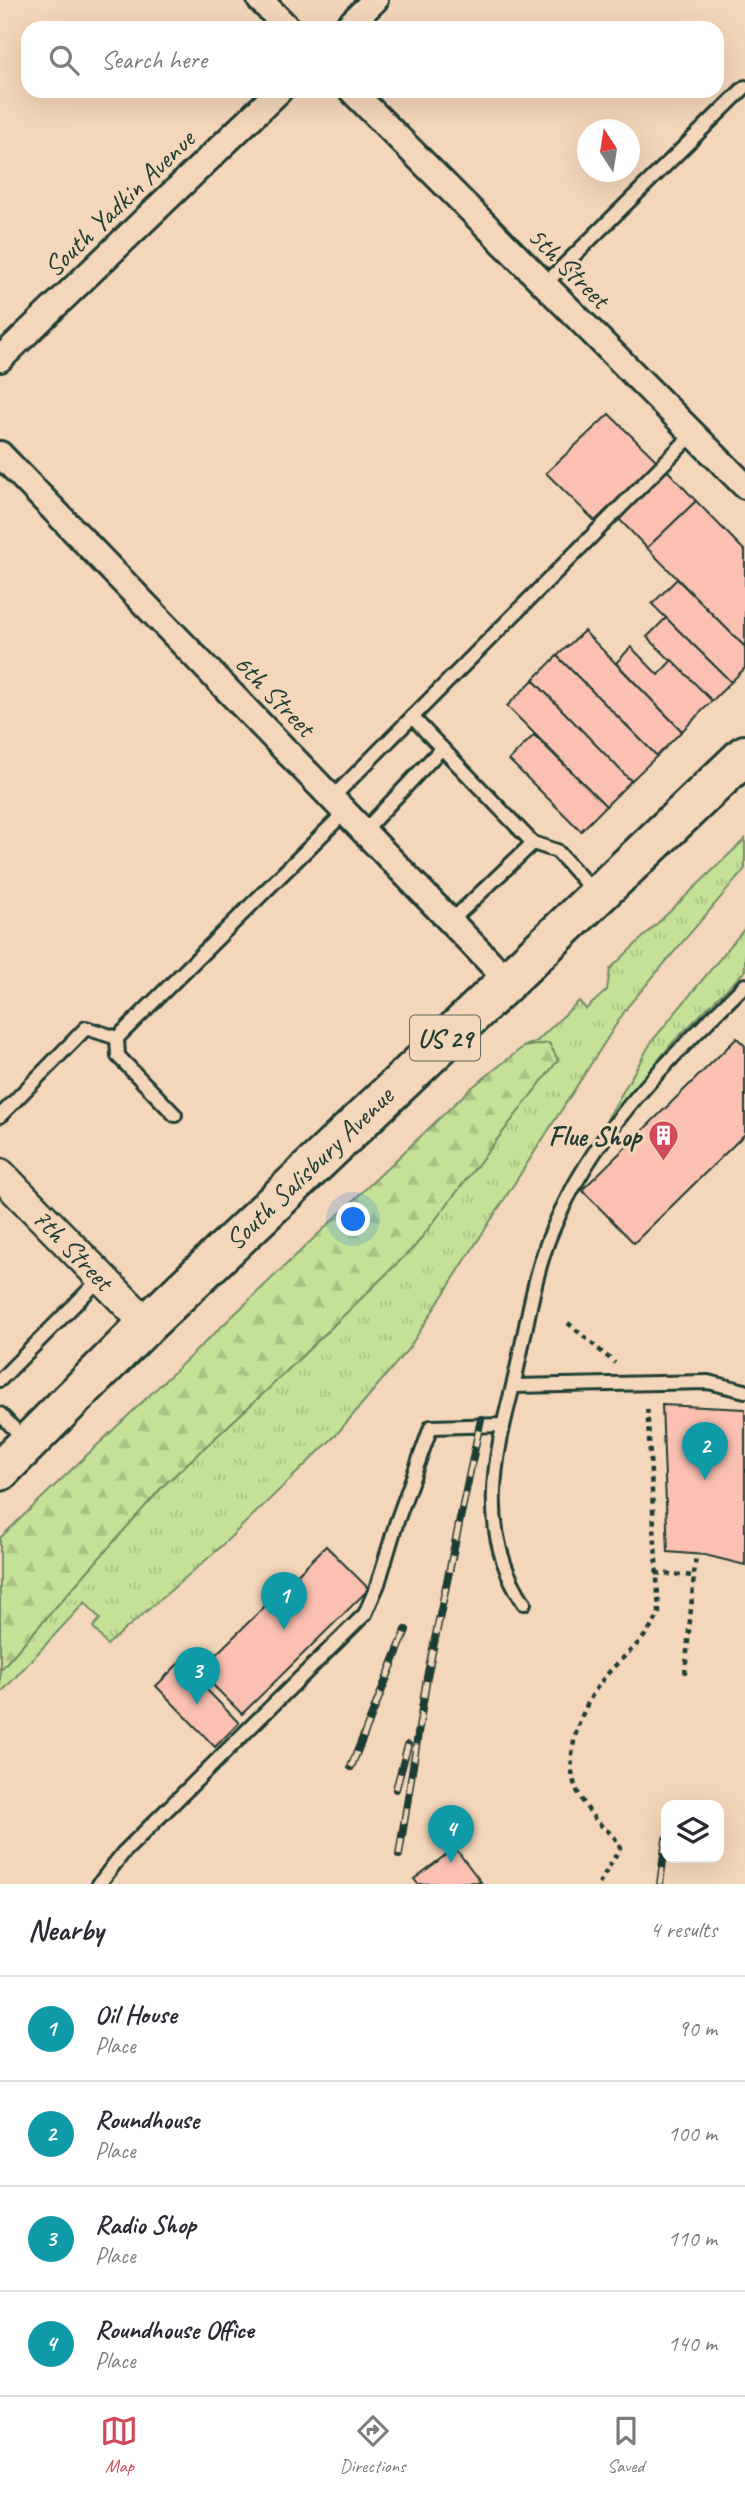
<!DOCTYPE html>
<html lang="en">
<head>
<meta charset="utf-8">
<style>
	:root { --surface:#fff; --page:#f2f2f3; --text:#2b2b33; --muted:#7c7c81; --line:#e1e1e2; --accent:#d1495b }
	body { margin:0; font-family:Caveat,sans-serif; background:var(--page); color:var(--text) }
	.controls { position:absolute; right:21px; bottom:21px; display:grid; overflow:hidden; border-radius:14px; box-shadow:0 7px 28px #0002 }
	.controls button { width:63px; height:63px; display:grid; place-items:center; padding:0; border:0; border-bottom:2px solid var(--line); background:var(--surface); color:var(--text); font:35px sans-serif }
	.compass { position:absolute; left:577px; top:119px; width:63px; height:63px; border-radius:50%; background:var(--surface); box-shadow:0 7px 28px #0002; rotate:348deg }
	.you { position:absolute; left:354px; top:1220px; width:24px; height:24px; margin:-18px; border:5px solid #fff; border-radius:50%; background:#1a73e8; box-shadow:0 0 0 10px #1a73e833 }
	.badge { display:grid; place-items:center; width:46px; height:46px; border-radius:50%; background:var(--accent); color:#fff; font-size:23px; font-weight:700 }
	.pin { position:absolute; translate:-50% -58px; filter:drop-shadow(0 2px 4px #0008) }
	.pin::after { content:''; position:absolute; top:37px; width:24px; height:21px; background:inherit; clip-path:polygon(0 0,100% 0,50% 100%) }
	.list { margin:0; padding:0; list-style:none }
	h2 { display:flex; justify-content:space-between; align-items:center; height:91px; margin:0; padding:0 28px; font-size:30px }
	h2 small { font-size:23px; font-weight:400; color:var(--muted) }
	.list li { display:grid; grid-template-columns:46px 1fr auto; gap:21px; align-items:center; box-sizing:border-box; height:105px; padding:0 28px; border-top:2px solid var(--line) }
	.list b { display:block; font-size:26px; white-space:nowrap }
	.list p { margin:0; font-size:23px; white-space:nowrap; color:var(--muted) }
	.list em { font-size:23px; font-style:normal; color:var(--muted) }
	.icon { flex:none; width:38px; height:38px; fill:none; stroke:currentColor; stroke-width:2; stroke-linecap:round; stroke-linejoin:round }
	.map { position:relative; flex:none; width:745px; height:1884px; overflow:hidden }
	.search { position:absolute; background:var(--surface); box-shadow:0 7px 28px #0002; left:21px; right:21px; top:21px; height:77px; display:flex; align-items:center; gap:18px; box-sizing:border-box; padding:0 24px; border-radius:21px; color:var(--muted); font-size:26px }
	.sheet { height:511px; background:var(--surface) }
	nav { display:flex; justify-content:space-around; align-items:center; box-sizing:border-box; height:98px; border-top:2px solid var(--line); background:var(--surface); font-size:19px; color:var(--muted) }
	nav a { display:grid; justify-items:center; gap:4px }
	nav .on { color:var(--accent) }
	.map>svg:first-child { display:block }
	.grass { fill:url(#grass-tufts); stroke:#728e66; stroke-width:2 }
	.forest { fill:url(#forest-firs); stroke:#728e66; stroke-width:2 }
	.building { fill:#fbc0b2; stroke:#1f3d34; stroke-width:2 }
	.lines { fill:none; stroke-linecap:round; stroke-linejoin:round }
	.service-casing { stroke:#1f3d34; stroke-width:18 }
	.minor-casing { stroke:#1f3d34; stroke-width:30 }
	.tertiary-casing { stroke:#1f3d34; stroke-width:35 }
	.primary-casing { stroke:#1f3d34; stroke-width:44 }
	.path { stroke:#1f3d34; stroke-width:4.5; stroke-dasharray:5 5; stroke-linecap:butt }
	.service { stroke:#f4d6ba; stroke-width:12 }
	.minor { stroke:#f4d6ba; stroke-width:24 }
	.tertiary { stroke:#f4d6ba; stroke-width:30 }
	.primary { stroke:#f4d6ba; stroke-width:38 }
	.rail-casing { stroke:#1f3d34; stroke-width:8 }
	.rail { stroke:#f4d6ba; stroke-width:5; stroke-dasharray:16; stroke-linecap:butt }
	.labels { text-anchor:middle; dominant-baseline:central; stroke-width:6; stroke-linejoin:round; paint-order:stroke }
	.shield { fill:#f4d6ba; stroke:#5f6b5c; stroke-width:2 }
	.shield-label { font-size:26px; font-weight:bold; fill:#1f3d34 }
	.street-label { font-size:28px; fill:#1f3d34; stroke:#f4d6ba }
	.poi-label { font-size:28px; font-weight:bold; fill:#1f3d34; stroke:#f4d6ba; text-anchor:end }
</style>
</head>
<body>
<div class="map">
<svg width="745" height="1884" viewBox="0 0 745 1884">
	<defs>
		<pattern id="grass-tufts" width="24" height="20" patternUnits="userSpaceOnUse" patternTransform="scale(1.75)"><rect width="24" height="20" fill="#c5e097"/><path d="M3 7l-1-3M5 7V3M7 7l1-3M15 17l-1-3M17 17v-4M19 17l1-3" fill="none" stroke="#a9c183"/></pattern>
		<pattern id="forest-firs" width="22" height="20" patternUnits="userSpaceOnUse" patternTransform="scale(1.75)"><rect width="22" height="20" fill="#c5e097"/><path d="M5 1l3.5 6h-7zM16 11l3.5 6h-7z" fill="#a9c183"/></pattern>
	</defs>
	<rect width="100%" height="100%" fill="#f4d6ba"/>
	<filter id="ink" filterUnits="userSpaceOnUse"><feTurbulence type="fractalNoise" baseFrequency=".0143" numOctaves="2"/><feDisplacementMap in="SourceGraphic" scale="14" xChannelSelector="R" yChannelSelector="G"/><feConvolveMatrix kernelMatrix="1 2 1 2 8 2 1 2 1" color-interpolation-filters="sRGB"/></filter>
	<g filter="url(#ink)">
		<g class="grass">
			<polygon points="745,839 745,869 628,1006 409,1348 336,1435 214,1553 107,1645 93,1627 100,1619 85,1602 0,1694 0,1670 163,1486 268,1389 415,1246 558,1060 549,1043 523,1047 537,1041 579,1001 586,1009 607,990 610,969"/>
			<polygon points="745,928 745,971 674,1041 602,1128 652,1041"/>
		</g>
		<polygon class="forest" points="549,1043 558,1060 415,1246 268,1389 163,1486 0,1670 0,1538 470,1089 523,1047"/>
		<g class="building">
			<polygon points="609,414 657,461 595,521 546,473"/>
			<polygon points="667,470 696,501 647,548 619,519"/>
			<polygon points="696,501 745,551 745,647 647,548"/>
			<polygon points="677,579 745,647 745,668 731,682 652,604"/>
			<polygon points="666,618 731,682 712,701 647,637"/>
			<polygon points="584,631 682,731 657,756 557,656"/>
			<polygon points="631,647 658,675 672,660 712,701 682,731 616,663"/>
			<polygon points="557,656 657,756 631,781 533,680"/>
			<polygon points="533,680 631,781 606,806 507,706"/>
			<polygon points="534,735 606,806 581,831 509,760"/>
			<polygon points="737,1038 745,1046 745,1134 634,1243 582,1190"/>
			<polygon points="662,1405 745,1409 745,1565 705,1555 668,1552"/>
			<polygon points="326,1546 369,1589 242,1714 199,1671"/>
			<polygon points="180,1662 239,1723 215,1747 156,1686"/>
			<polygon points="455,1848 481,1882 418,1884 414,1879"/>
		</g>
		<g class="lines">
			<defs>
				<g id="service">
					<polyline points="545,284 745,87"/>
					<polyline points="412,717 533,843 451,921"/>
					<polyline points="333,797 693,434"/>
					<polyline points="364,831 442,748"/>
					<polyline points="533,843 557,851 594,892"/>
					<path d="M745 985C667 1062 596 1127 552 1231 533 1275 525 1338 513 1386L708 1382 745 1391"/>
					<polyline points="175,1115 118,1056 117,1038 346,811"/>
					<polyline points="0,1116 86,1028 117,1038"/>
					<polyline points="0,1380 101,1278"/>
					<path d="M513 1386C493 1462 478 1534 524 1603"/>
					<polyline points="0,1414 25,1440"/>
					<polyline points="99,1884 123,1853 365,1614 378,1584 396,1524 431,1427 503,1425"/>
				</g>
				<g id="minor">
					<polyline points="260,0 288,28"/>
					<polyline points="346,28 375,0"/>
					<polyline points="352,91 745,486"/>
					<polyline points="0,359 279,91"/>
					<polyline points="0,454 507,980"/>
				</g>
				<polyline id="tertiary" points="0,1174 147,1324"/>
				<polyline id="primary" points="0,1471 147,1324 745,755"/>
			</defs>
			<use href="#service" class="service-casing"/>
			<use href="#minor" class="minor-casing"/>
			<use href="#tertiary" class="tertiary-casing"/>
			<use href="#primary" class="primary-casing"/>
			<g class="path">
				<polyline points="568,1323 615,1363"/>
				<polyline points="656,1573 694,1576"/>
				<polyline points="685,1674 696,1554"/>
				<path d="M599 1884 620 1848C616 1834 604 1830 596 1820 589 1812 580 1798 576 1788 563 1756 581 1708 601 1682 620 1656 646 1643 659 1613L647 1404"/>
			</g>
			<use href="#service" class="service"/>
			<use href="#minor" class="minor"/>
			<use href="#tertiary" class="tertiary"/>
			<use href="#primary" class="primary"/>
			<defs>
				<g id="rail">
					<polyline points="351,1767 406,1630"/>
					<polyline points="396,1789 408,1745"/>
					<polyline points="399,1855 427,1677 481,1419"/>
					<polyline points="660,1884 666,1839"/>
				</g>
			</defs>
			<use href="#rail" class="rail-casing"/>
			<use href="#rail" class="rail"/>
		</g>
	</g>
	<defs>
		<symbol id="building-pin" viewBox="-11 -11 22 30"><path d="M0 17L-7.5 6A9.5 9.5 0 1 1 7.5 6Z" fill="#d1495b" stroke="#f4d6ba"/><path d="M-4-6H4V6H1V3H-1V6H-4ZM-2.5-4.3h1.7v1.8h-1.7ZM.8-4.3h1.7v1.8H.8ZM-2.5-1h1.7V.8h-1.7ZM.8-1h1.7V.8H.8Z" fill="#fff"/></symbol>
	</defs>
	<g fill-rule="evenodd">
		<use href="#building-pin" x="646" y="1118" width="35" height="47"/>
	</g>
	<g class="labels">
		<rect class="shield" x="410" y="1015.5" width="70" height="45" rx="5"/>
		<g class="shield-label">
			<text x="445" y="1038">US 29</text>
		</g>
		<g class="street-label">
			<text transform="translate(119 203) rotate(-44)">South Yadkin Avenue</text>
			<text transform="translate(569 267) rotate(45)">5th Street</text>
			<text transform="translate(275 695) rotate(46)">6th Street</text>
			<text transform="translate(309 1168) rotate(-44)">South Salisbury Avenue</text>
			<text transform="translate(73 1249) rotate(46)">7th Street</text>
		</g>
		<g class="poi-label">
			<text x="641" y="1135">Flue Shop</text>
		</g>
	</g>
</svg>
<div class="controls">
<button><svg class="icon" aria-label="layers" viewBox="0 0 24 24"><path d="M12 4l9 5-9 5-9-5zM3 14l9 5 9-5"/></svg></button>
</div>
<svg class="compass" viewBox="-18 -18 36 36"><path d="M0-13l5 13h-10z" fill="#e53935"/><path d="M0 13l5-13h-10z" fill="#7c7c81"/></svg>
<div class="you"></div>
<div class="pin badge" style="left:284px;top:1630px;background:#0f9aa8">1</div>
<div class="pin badge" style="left:705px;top:1480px;background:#0f9aa8">2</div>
<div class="pin badge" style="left:197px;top:1705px;background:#0f9aa8">3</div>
<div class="pin badge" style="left:451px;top:1863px;background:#0f9aa8">4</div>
<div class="search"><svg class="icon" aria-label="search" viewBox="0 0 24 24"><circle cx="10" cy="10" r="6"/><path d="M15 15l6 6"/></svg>Search here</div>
</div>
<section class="sheet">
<h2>Nearby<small>4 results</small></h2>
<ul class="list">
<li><span class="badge" style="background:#0f9aa8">1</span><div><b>Oil House</b><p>Place</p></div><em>90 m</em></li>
<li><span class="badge" style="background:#0f9aa8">2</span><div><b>Roundhouse</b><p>Place</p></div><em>100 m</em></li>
<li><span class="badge" style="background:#0f9aa8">3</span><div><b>Radio Shop</b><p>Place</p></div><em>110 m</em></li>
<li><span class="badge" style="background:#0f9aa8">4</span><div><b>Roundhouse Office</b><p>Place</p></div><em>140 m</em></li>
</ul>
</section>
<nav>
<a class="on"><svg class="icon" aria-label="map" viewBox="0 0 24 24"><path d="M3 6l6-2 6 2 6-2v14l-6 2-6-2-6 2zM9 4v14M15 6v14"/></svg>Map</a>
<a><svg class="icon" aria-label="directions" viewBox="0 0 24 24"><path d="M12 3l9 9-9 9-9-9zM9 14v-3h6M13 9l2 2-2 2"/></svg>Directions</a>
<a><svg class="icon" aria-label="saved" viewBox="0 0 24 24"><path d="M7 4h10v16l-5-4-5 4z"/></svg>Saved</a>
</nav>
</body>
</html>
